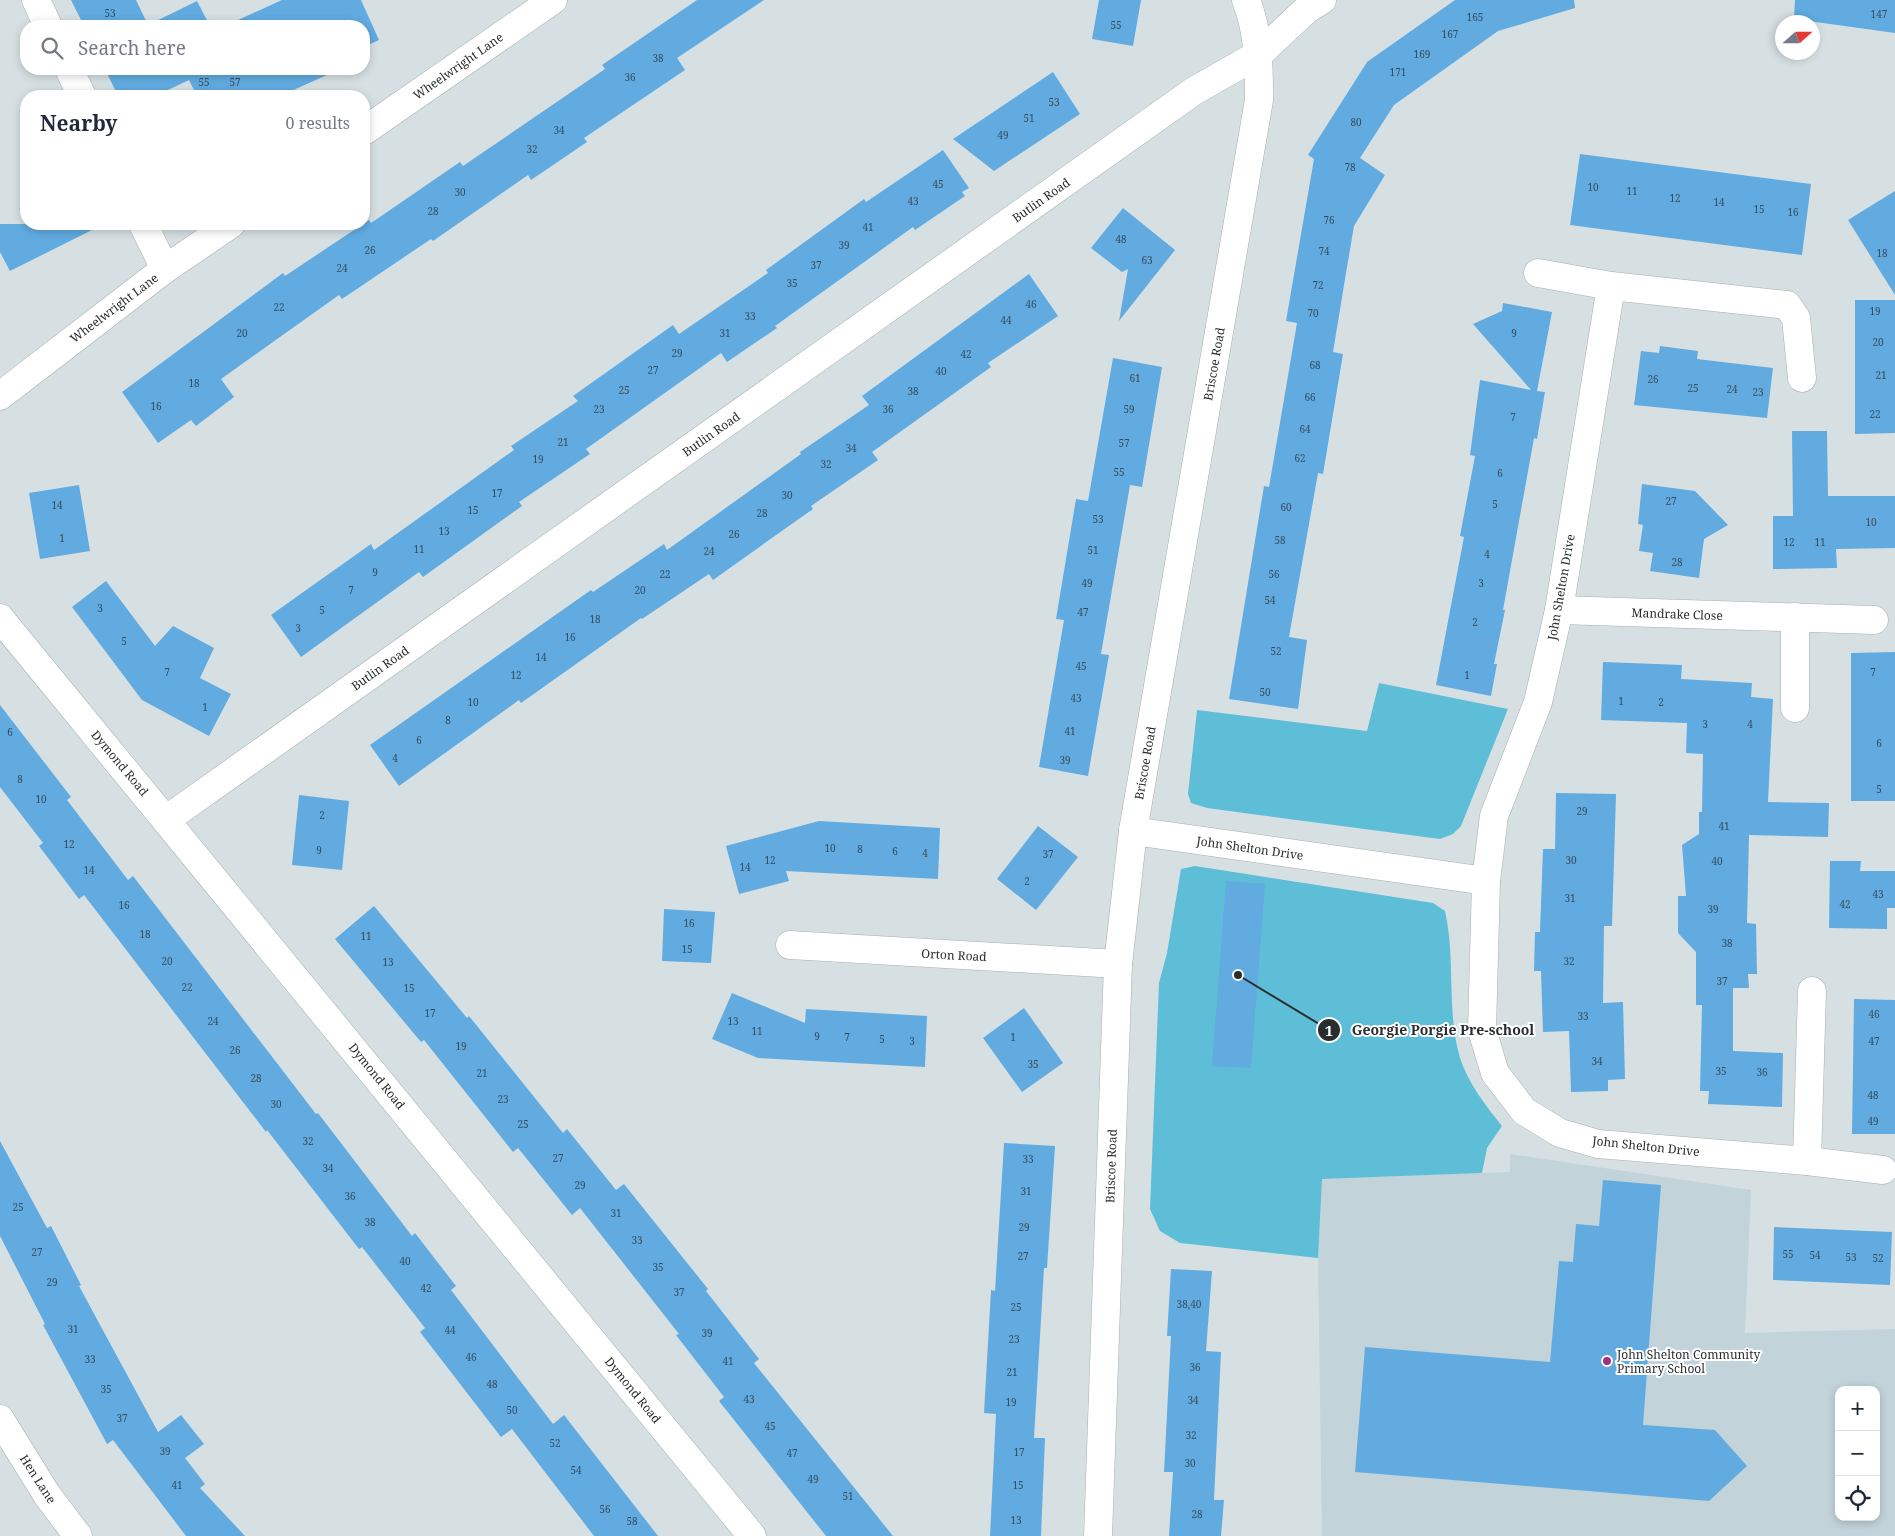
<!DOCTYPE html>
<html lang="en">
<head>
<meta charset="utf-8">
<style>
	:root { --surface:#fff; --page:#f6f6f7; --text:#1f2937; --muted:#747a83; --line:#e0e1e3 }
	body { margin:0; font-family:"Noto Serif",serif; background:var(--page); color:var(--text) }
	.controls { position:absolute; right:15px; bottom:15px; display:grid; overflow:hidden; border-radius:10px; box-shadow:0 2px 8px #0003 }
	.controls button { width:45px; height:45px; display:grid; place-items:center; padding:0; border:0; border-bottom:1px solid var(--line); background:var(--surface); color:var(--text); font:25px sans-serif }
	.compass { position:absolute; left:1775px; top:15px; width:45px; height:45px; border-radius:50%; background:var(--surface); box-shadow:0 2px 8px #0003; rotate:69deg }
	.list { margin:0; padding:0; list-style:none }
	h2 { display:flex; justify-content:space-between; align-items:center; height:65px; margin:0; padding:0 20px; font-size:21px }
	h2 small { font-size:16px; font-weight:400; color:var(--muted) }
	.icon { flex:none; width:28px; height:28px; fill:none; stroke:currentColor; stroke-width:2; stroke-linecap:round; stroke-linejoin:round }
	.map { position:relative; flex:none; width:1895px; height:1536px; overflow:hidden }
	.search { position:absolute; background:var(--surface); box-shadow:0 2px 8px #0003; left:20px; top:20px; width:350px; height:55px; display:flex; align-items:center; gap:12px; box-sizing:border-box; padding:0 18px; border-radius:20px; color:var(--muted); font-size:19px }
	.panel { position:absolute; background:var(--surface); box-shadow:0 2px 8px #0003; left:20px; top:90px; width:350px; height:140px; border-radius:20px }
	.map>svg:first-child { display:block }
	.built { fill:#c2d3d9; fill-rule:evenodd }
	.green { fill:#5ebdd7 }
	.building { fill:#61abe1 }
	.lines { fill:none; stroke-linecap:round; stroke-linejoin:round }
	.street-casing { stroke:#a5afb1; stroke-width:29 }
	.secondary-casing { stroke:#a5afb1; stroke-width:29 }
	.street { stroke:#fff; stroke-width:28 }
	.secondary { stroke:#fff; stroke-width:28 }
	.poi-dot { fill:#a12e89; stroke:#fff; stroke-width:2 }
	.labels { text-anchor:middle; dominant-baseline:central; stroke-width:4; stroke-linejoin:round; paint-order:stroke }
	.number-label { font-size:10px; fill:#384c5b }
	.street-label { font-size:12px; fill:#2a2d2e; stroke:#fff }
	.poi-label { font-size:12px; fill:#2a2d2e; stroke:#fff; text-anchor:start }
	.leader { fill:none; stroke:#2a2d2e; stroke-width:2 }
	.callout-dot { fill:#2a2d2e; stroke:#fff; stroke-width:2 }
	.mark-label { font-size:15px; text-anchor:middle; font-weight:bold; fill:#fff }
	.callout-label { font-size:14px; text-anchor:middle; font-weight:bold; fill:#2a2d2e; stroke:#fff; stroke-width:4; stroke-linejoin:round; paint-order:stroke }
</style>
</head>
<body>
<div class="map">
<svg width="1895" height="1536" viewBox="0 0 1895 1536">
	<rect width="100%" height="100%" fill="#d6e0e3"/>
	<path class="built" d="M1510 1154 1751 1190 1745 1333 1895 1329V1536H1322L1318 1258 1322 1179 1510 1172ZM1839 1390H1876V1517H1839Z"/>
	<g class="green">
		<polygon points="1379,683 1508,709 1461,826 1453,834 1440,839 1207,808 1191,803 1188,794 1197,710 1367,731"/>
		<path d="M1195 866 1433 903 1445 911C1456 959 1446 1010 1460 1058 1468 1083 1486 1106 1502 1126L1487 1148 1482 1173 1322 1179 1318 1258 1180 1243 1160 1231 1150 1209 1159 983 1167 953 1181 869Z"/>
	</g>
	<g class="building">
		<polygon points="71,0 136,0 148,25 197,1 210,26 84,26"/>
		<polygon points="282,0 361,0 379,40 364,47 364,26 225,26"/>
		<polygon points="697,0 764,0 677,58 685,70 584,138 587,142 531,180 528,175 433,241 431,239 342,299 339,295 221,379 234,397 196,426 191,420 158,443 122,392 283,273 285,276 369,220 371,223 460,162 463,166 605,69 602,65"/>
		<polygon points="1099,0 1141,0 1133,46 1092,39"/>
		<polygon points="1455,0 1574,0 1575,8 1498,31 1394,105 1360,158 1385,175 1354,226 1346,273 1333,352 1343,354 1323,474 1318,473 1289,637 1307,640 1298,709 1229,699 1264,486 1269,487 1297,323 1286,321 1314,159 1308,155 1367,62"/>
		<polygon points="1795,0 1895,0 1895,33 1794,19"/>
		<polygon points="105,69 325,69 327,75 280,96 197,96 189,80 155,96 118,96"/>
		<polygon points="1053,72 1080,114 994,171 953,139"/>
		<polygon points="943,150 969,188 962,192 965,196 915,230 913,227 775,326 777,328 727,362 721,353 586,449 590,454 519,502 522,506 423,577 419,572 301,657 271,615 371,544 374,550 514,450 511,446 578,401 573,396 673,325 679,334 768,273 766,270 864,199 866,202"/>
		<polygon points="1580,154 1811,184 1802,255 1570,225"/>
		<polygon points="1895,191 1895,295 1848,220"/>
		<polygon points="1123,208 1175,250 1119,321 1128,269 1122,272 1091,248"/>
		<polygon points="0,224 104,224 10,271 0,252"/>
		<polygon points="1029,274 1058,316 988,363 991,367 872,452 878,460 811,506 813,509 786,528 713,580 709,574 642,619 641,618 521,703 519,700 399,786 370,745 591,590 593,592 664,544 667,550 801,454 800,452 869,405 862,396"/>
		<polygon points="1855,300 1895,300 1895,433 1855,434"/>
		<polygon points="1503,303 1552,312 1537,391 1545,392 1537,439 1534,438 1503,610 1505,610 1494,664 1497,664 1491,696 1436,685 1464,537 1460,536 1475,456 1470,455 1480,380 1531,390 1473,324 1502,311"/>
		<polygon points="1660,346 1698,351 1697,359 1773,368 1767,418 1634,405 1641,351 1659,353"/>
		<polygon points="1113,358 1162,367 1142,487 1130,485 1101,654 1109,655 1088,776 1039,767 1064,620 1056,619 1076,499 1088,501"/>
		<polygon points="1792,431 1827,431 1828,496 1895,496 1895,548 1836,549 1837,568 1773,569 1773,516 1793,516"/>
		<polygon points="1642,484 1695,491 1728,525 1704,539 1699,578 1650,571 1653,553 1639,551 1643,525 1638,524"/>
		<polygon points="79,485 90,551 40,559 29,493"/>
		<polygon points="106,581 155,646 173,626 214,648 200,678 231,694 209,736 142,700 72,607"/>
		<polygon points="1895,652 1895,801 1851,801 1851,653"/>
		<polygon points="1603,662 1682,665 1681,679 1752,683 1751,697 1773,699 1768,802 1829,803 1828,837 1749,835 1747,923 1756,924 1757,974 1748,974 1749,988 1733,988 1733,1051 1783,1053 1782,1107 1708,1104 1709,1091 1700,1091 1702,1005 1696,1005 1696,952 1678,933 1678,896 1686,896 1682,845 1699,834 1699,812 1702,812 1703,754 1686,753 1687,723 1601,720"/>
		<polygon points="0,705 71,797 67,800 128,880 133,876 316,1114 318,1113 412,1236 415,1233 456,1286 451,1290 553,1424 564,1415 658,1536 594,1536 512,1429 501,1437 420,1332 425,1328 362,1247 359,1249 267,1130 266,1132 84,895 79,899 39,846 43,843 0,787"/>
		<polygon points="1556,793 1616,794 1612,926 1604,926 1603,1003 1623,1002 1625,1079 1608,1080 1608,1091 1571,1092 1569,1031 1543,1032 1541,971 1534,971 1535,932 1540,932 1543,849 1555,849"/>
		<polygon points="299,795 349,801 342,870 292,865"/>
		<polygon points="819,821 940,828 938,879 786,871 789,881 739,894 726,846"/>
		<polygon points="1038,826 1078,857 1036,910 997,879"/>
		<polygon points="1830,861 1861,861 1860,871 1895,871 1895,908 1887,908 1887,929 1829,928"/>
		<polygon points="1226,881 1265,884 1251,1068 1212,1066"/>
		<polygon points="374,906 467,1018 469,1016 563,1133 567,1129 616,1190 624,1184 708,1289 706,1291 759,1359 754,1363 893,1536 826,1536 719,1401 724,1397 676,1335 679,1334 580,1208 572,1215 518,1148 513,1152 424,1040 421,1042 335,939"/>
		<polygon points="664,909 715,912 711,963 662,961"/>
		<polygon points="732,993 805,1023 806,1009 927,1016 925,1067 758,1058 712,1039"/>
		<polygon points="1854,999 1895,1000 1895,1134 1852,1134"/>
		<polygon points="1024,1008 1063,1063 1022,1092 983,1038"/>
		<polygon points="0,1141 47,1228 51,1226 81,1285 79,1286 158,1432 181,1415 204,1444 185,1458 205,1484 200,1488 245,1536 186,1536 113,1440 107,1444 43,1325 45,1324 0,1236"/>
		<polygon points="1004,1143 1055,1146 1047,1268 1044,1268 1034,1438 1045,1438 1041,1536 990,1536 996,1414 984,1413 991,1290 995,1291"/>
		<polygon points="1603,1180 1661,1185 1643,1425 1715,1430 1747,1466 1709,1501 1355,1472 1365,1347 1550,1362 1559,1261 1573,1262 1576,1224 1599,1226"/>
		<polygon points="1774,1227 1892,1232 1890,1285 1773,1280"/>
		<polygon points="1171,1269 1212,1271 1206,1351 1221,1352 1214,1500 1224,1500 1221,1536 1169,1536 1173,1472 1164,1472 1171,1336 1167,1336"/>
	</g>
	<g class="lines">
		<defs>
			<g id="street">
				<polyline points="36,0 48,26"/>
				<polyline points="69,69 82,96"/>
				<polyline points="143,224 165,269"/>
				<polyline points="1538,273 1611,286 1787,305 1796,318 1802,378"/>
				<polyline points="1611,286 1559,610 1538,702 1494,816 1486,881 1482,1030 1495,1073 1524,1111 1560,1133 1598,1144 1807,1161 1883,1170"/>
				<polyline points="1559,610 1874,620"/>
				<polyline points="0,618 752,1536"/>
				<polyline points="1795,708 1795,617"/>
				<polyline points="167,819 1194,91 1259,54 1306,10 1322,0"/>
				<polyline points="1133,831 1486,881"/>
				<polyline points="790,945 1118,964"/>
				<polyline points="1807,1161 1812,991"/>
				<path d="M1098 1536 1118 964 1133 831 1259 100C1259 66 1259 33 1246 0"/>
			</g>
			<g id="secondary">
				<polyline points="364,131 553,0"/>
				<polyline points="0,396 165,269 231,224"/>
				<polyline points="0,1419 47,1495 78,1536"/>
			</g>
		</defs>
		<use href="#street" class="street-casing"/>
		<use href="#secondary" class="secondary-casing"/>
		<use href="#street" class="street"/>
		<use href="#secondary" class="secondary"/>
	</g>
	<circle class="poi-dot" cx="1607" cy="1361" r="5"/>
	<g class="labels">
		<g class="number-label">
			<text x="110" y="13">53</text>
			<text x="1879" y="14">147</text>
			<text x="1475" y="17">165</text>
			<text x="1116" y="25">55</text>
			<text x="1450" y="34">167</text>
			<text x="1422" y="54">169</text>
			<text x="658" y="58">38</text>
			<text x="1398" y="72">171</text>
			<text x="630" y="77">36</text>
			<text x="204" y="82">55</text>
			<text x="235" y="82">57</text>
			<text x="1054" y="102">53</text>
			<text x="1029" y="118">51</text>
			<text x="1356" y="122">80</text>
			<text x="559" y="130">34</text>
			<text x="1003" y="135">49</text>
			<text x="532" y="149">32</text>
			<text x="1350" y="167">78</text>
			<text x="938" y="184">45</text>
			<text x="1593" y="187">10</text>
			<text x="1632" y="191">11</text>
			<text x="460" y="192">30</text>
			<text x="1675" y="198">12</text>
			<text x="913" y="201">43</text>
			<text x="1719" y="202">14</text>
			<text x="1759" y="209">15</text>
			<text x="433" y="211">28</text>
			<text x="1793" y="212">16</text>
			<text x="1329" y="220">76</text>
			<text x="868" y="227">41</text>
			<text x="1121" y="239">48</text>
			<text x="844" y="245">39</text>
			<text x="370" y="250">26</text>
			<text x="1324" y="251">74</text>
			<text x="1882" y="253">18</text>
			<text x="1147" y="260">63</text>
			<text x="816" y="265">37</text>
			<text x="342" y="268">24</text>
			<text x="792" y="283">35</text>
			<text x="1318" y="285">72</text>
			<text x="1031" y="304">46</text>
			<text x="279" y="307">22</text>
			<text x="1875" y="311">19</text>
			<text x="1313" y="313">70</text>
			<text x="750" y="316">33</text>
			<text x="1006" y="320">44</text>
			<text x="242" y="333">20</text>
			<text x="725" y="333">31</text>
			<text x="1514" y="333">9</text>
			<text x="1878" y="342">20</text>
			<text x="677" y="353">29</text>
			<text x="966" y="354">42</text>
			<text x="1315" y="365">68</text>
			<text x="653" y="370">27</text>
			<text x="941" y="371">40</text>
			<text x="1881" y="375">21</text>
			<text x="1135" y="378">61</text>
			<text x="1653" y="379">26</text>
			<text x="194" y="383">18</text>
			<text x="1693" y="388">25</text>
			<text x="1732" y="389">24</text>
			<text x="624" y="390">25</text>
			<text x="913" y="391">38</text>
			<text x="1758" y="392">23</text>
			<text x="1310" y="397">66</text>
			<text x="156" y="406">16</text>
			<text x="599" y="409">23</text>
			<text x="888" y="409">36</text>
			<text x="1129" y="409">59</text>
			<text x="1875" y="414">22</text>
			<text x="1513" y="417">7</text>
			<text x="1305" y="429">64</text>
			<text x="563" y="442">21</text>
			<text x="1124" y="443">57</text>
			<text x="851" y="448">34</text>
			<text x="1300" y="458">62</text>
			<text x="538" y="459">19</text>
			<text x="826" y="464">32</text>
			<text x="1119" y="472">55</text>
			<text x="1500" y="473">6</text>
			<text x="497" y="493">17</text>
			<text x="787" y="495">30</text>
			<text x="1671" y="501">27</text>
			<text x="1495" y="504">5</text>
			<text x="57" y="505">14</text>
			<text x="1286" y="507">60</text>
			<text x="473" y="510">15</text>
			<text x="762" y="513">28</text>
			<text x="1098" y="519">53</text>
			<text x="1871" y="522">10</text>
			<text x="444" y="531">13</text>
			<text x="734" y="534">26</text>
			<text x="62" y="538">1</text>
			<text x="1280" y="540">58</text>
			<text x="1789" y="542">12</text>
			<text x="1820" y="542">11</text>
			<text x="419" y="549">11</text>
			<text x="1093" y="550">51</text>
			<text x="709" y="551">24</text>
			<text x="1487" y="554">4</text>
			<text x="1677" y="562">28</text>
			<text x="375" y="572">9</text>
			<text x="665" y="574">22</text>
			<text x="1274" y="574">56</text>
			<text x="1087" y="583">49</text>
			<text x="1481" y="583">3</text>
			<text x="351" y="590">7</text>
			<text x="640" y="590">20</text>
			<text x="1270" y="600">54</text>
			<text x="100" y="608">3</text>
			<text x="322" y="610">5</text>
			<text x="1083" y="612">47</text>
			<text x="595" y="619">18</text>
			<text x="1475" y="622">2</text>
			<text x="298" y="628">3</text>
			<text x="570" y="637">16</text>
			<text x="124" y="641">5</text>
			<text x="1276" y="651">52</text>
			<text x="541" y="657">14</text>
			<text x="1081" y="666">45</text>
			<text x="167" y="672">7</text>
			<text x="1873" y="672">7</text>
			<text x="516" y="675">12</text>
			<text x="1467" y="675">1</text>
			<text x="1265" y="692">50</text>
			<text x="1076" y="698">43</text>
			<text x="1621" y="701">1</text>
			<text x="473" y="702">10</text>
			<text x="1661" y="702">2</text>
			<text x="205" y="707">1</text>
			<text x="448" y="720">8</text>
			<text x="1705" y="724">3</text>
			<text x="1750" y="724">4</text>
			<text x="1070" y="731">41</text>
			<text x="10" y="732">6</text>
			<text x="419" y="740">6</text>
			<text x="1879" y="743">6</text>
			<text x="395" y="758">4</text>
			<text x="1065" y="760">39</text>
			<text x="20" y="779">8</text>
			<text x="1879" y="789">5</text>
			<text x="41" y="799">10</text>
			<text x="1582" y="811">29</text>
			<text x="322" y="815">2</text>
			<text x="1724" y="826">41</text>
			<text x="69" y="844">12</text>
			<text x="830" y="848">10</text>
			<text x="860" y="849">8</text>
			<text x="319" y="850">9</text>
			<text x="895" y="851">6</text>
			<text x="925" y="853">4</text>
			<text x="1048" y="854">37</text>
			<text x="770" y="860">12</text>
			<text x="1571" y="860">30</text>
			<text x="1717" y="861">40</text>
			<text x="745" y="867">14</text>
			<text x="89" y="870">14</text>
			<text x="1027" y="881">2</text>
			<text x="1878" y="894">43</text>
			<text x="1570" y="898">31</text>
			<text x="1845" y="904">42</text>
			<text x="124" y="905">16</text>
			<text x="1713" y="909">39</text>
			<text x="689" y="923">16</text>
			<text x="145" y="934">18</text>
			<text x="366" y="936">11</text>
			<text x="1727" y="943">38</text>
			<text x="687" y="949">15</text>
			<text x="167" y="961">20</text>
			<text x="1569" y="961">32</text>
			<text x="388" y="962">13</text>
			<text x="1722" y="981">37</text>
			<text x="187" y="987">22</text>
			<text x="409" y="988">15</text>
			<text x="430" y="1013">17</text>
			<text x="1874" y="1014">46</text>
			<text x="1583" y="1016">33</text>
			<text x="213" y="1021">24</text>
			<text x="733" y="1021">13</text>
			<text x="757" y="1031">11</text>
			<text x="817" y="1036">9</text>
			<text x="847" y="1037">7</text>
			<text x="1013" y="1037">1</text>
			<text x="882" y="1039">5</text>
			<text x="912" y="1041">3</text>
			<text x="1874" y="1041">47</text>
			<text x="461" y="1046">19</text>
			<text x="235" y="1050">26</text>
			<text x="1597" y="1061">34</text>
			<text x="1033" y="1064">35</text>
			<text x="1721" y="1071">35</text>
			<text x="1762" y="1072">36</text>
			<text x="482" y="1073">21</text>
			<text x="256" y="1078">28</text>
			<text x="1873" y="1095">48</text>
			<text x="503" y="1099">23</text>
			<text x="276" y="1104">30</text>
			<text x="1873" y="1121">49</text>
			<text x="523" y="1124">25</text>
			<text x="308" y="1141">32</text>
			<text x="558" y="1158">27</text>
			<text x="1028" y="1159">33</text>
			<text x="328" y="1168">34</text>
			<text x="580" y="1185">29</text>
			<text x="1026" y="1191">31</text>
			<text x="350" y="1196">36</text>
			<text x="18" y="1207">25</text>
			<text x="616" y="1213">31</text>
			<text x="370" y="1222">38</text>
			<text x="1024" y="1227">29</text>
			<text x="637" y="1240">33</text>
			<text x="37" y="1252">27</text>
			<text x="1788" y="1254">55</text>
			<text x="1815" y="1255">54</text>
			<text x="1023" y="1256">27</text>
			<text x="1851" y="1257">53</text>
			<text x="1878" y="1258">52</text>
			<text x="405" y="1261">40</text>
			<text x="658" y="1267">35</text>
			<text x="52" y="1282">29</text>
			<text x="426" y="1288">42</text>
			<text x="679" y="1292">37</text>
			<text x="1189" y="1304">38,40</text>
			<text x="1016" y="1307">25</text>
			<text x="73" y="1329">31</text>
			<text x="450" y="1330">44</text>
			<text x="707" y="1333">39</text>
			<text x="1014" y="1339">23</text>
			<text x="471" y="1357">46</text>
			<text x="90" y="1359">33</text>
			<text x="728" y="1361">41</text>
			<text x="1195" y="1367">36</text>
			<text x="1012" y="1372">21</text>
			<text x="492" y="1384">48</text>
			<text x="106" y="1389">35</text>
			<text x="749" y="1399">43</text>
			<text x="1193" y="1400">34</text>
			<text x="1011" y="1402">19</text>
			<text x="512" y="1410">50</text>
			<text x="122" y="1418">37</text>
			<text x="770" y="1426">45</text>
			<text x="1191" y="1435">32</text>
			<text x="555" y="1443">52</text>
			<text x="165" y="1451">39</text>
			<text x="1019" y="1452">17</text>
			<text x="792" y="1453">47</text>
			<text x="1190" y="1463">30</text>
			<text x="576" y="1470">54</text>
			<text x="813" y="1479">49</text>
			<text x="177" y="1485">41</text>
			<text x="1018" y="1485">15</text>
			<text x="848" y="1496">51</text>
			<text x="605" y="1509">56</text>
			<text x="1197" y="1514">28</text>
			<text x="1016" y="1520">13</text>
			<text x="632" y="1521">58</text>
		</g>
		<g class="street-label">
			<text transform="translate(458 66) rotate(-35)">Wheelwright Lane</text>
			<text transform="translate(1041 200) rotate(-35)">Butlin Road</text>
			<text transform="translate(114 308) rotate(-37)">Wheelwright Lane</text>
			<text transform="translate(1214 364) rotate(-80)">Briscoe Road</text>
			<text transform="translate(711 434) rotate(-35)">Butlin Road</text>
			<text transform="translate(1561 587) rotate(-80)">John Shelton Drive</text>
			<text transform="translate(1677 614) rotate(2)">Mandrake Close</text>
			<text transform="translate(380 668) rotate(-35)">Butlin Road</text>
			<text transform="translate(120 763) rotate(50)">Dymond Road</text>
			<text transform="translate(1145 763) rotate(-80)">Briscoe Road</text>
			<text transform="translate(1250 848) rotate(8)">John Shelton Drive</text>
			<text transform="translate(954 955) rotate(3)">Orton Road</text>
			<text transform="translate(377 1076) rotate(51)">Dymond Road</text>
			<text transform="translate(1646 1146) rotate(6)">John Shelton Drive</text>
			<text transform="translate(1111 1166) rotate(-88)">Briscoe Road</text>
			<text transform="translate(633 1390) rotate(51)">Dymond Road</text>
			<text transform="translate(38 1479) rotate(57)">Hen Lane</text>
		</g>
		<g class="poi-label">
			<text x="1617" y="1354">John Shelton Community<tspan x="1617" dy="14">Primary School</tspan></text>
		</g>
	</g>
	<path class="leader" d="M1238 975L1329 1030"/>
	<g class="callout-dot">
		<circle cx="1238" cy="975" r="5"/>
		<circle cx="1329" cy="1030" r="12"/>
	</g>
	<g class="mark-label">
		<text x="1329" y="1036">1</text>
	</g>
	<g class="callout-label">
		<text x="1443" y="1035">Georgie Porgie Pre-school</text>
	</g>
</svg>
<div class="controls">
<button>+</button>
<button>−</button>
<button><svg class="icon" aria-label="locate" viewBox="0 0 24 24"><circle cx="12" cy="12" r="6"/><path d="M12 2v4M12 18v4M2 12h4M18 12h4"/></svg></button>
</div>
<svg class="compass" viewBox="-18 -18 36 36"><path d="M0-13l5 13h-10z" fill="#e53935"/><path d="M0 13l5-13h-10z" fill="#747a83"/></svg>
<div class="search"><svg class="icon" aria-label="search" viewBox="0 0 24 24"><circle cx="10" cy="10" r="6"/><path d="M15 15l6 6"/></svg>Search here</div>
<section class="panel">
<h2>Nearby<small>0 results</small></h2>
<ul class="list">
</ul>
</section>
</div>
</body>
</html>
